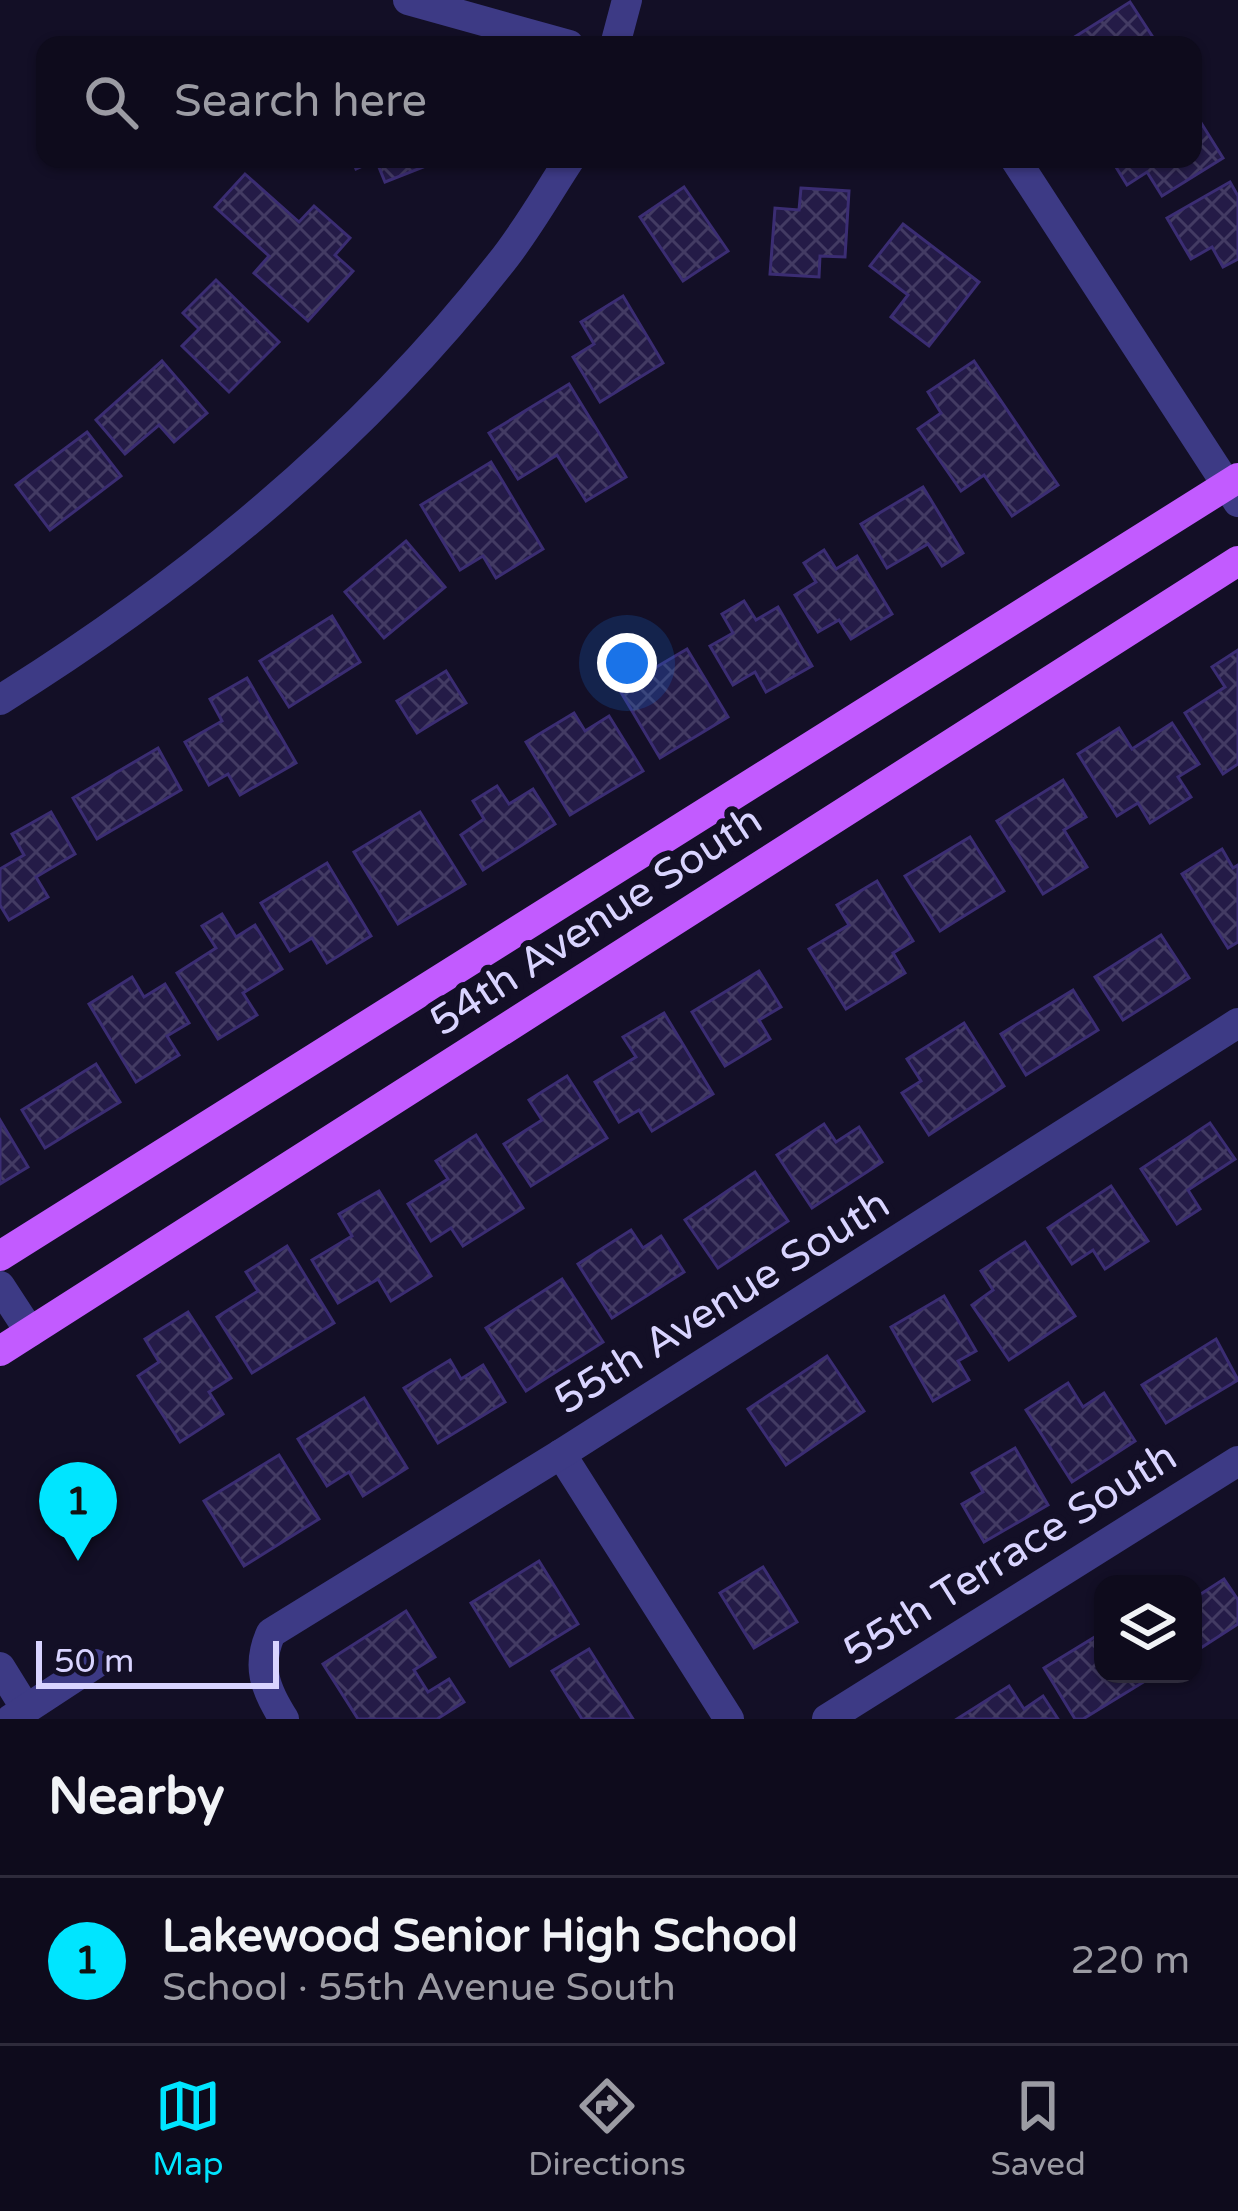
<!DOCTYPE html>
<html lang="en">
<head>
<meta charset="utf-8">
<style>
	:root { --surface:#0e0b1c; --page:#1c1929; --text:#f1f3f6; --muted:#9b9ba3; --line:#2e2b3b; --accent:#00e5ff }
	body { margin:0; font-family:"Varela Round",sans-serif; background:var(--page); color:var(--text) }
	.controls { position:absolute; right:36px; bottom:36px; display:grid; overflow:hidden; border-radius:24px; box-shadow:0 3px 9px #0004 }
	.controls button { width:108px; height:108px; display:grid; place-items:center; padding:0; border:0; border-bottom:3px solid var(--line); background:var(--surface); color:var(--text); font:60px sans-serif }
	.scale { position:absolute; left:36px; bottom:30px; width:243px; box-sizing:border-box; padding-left:12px; border:6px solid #d9d4ff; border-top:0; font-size:33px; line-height:42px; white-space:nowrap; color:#d9d4ff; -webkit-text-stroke:9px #130f26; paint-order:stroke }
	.you { position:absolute; left:627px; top:663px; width:42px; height:42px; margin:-30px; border:9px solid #fff; border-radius:50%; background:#1a73e8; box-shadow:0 0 0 18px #1a73e833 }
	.badge { display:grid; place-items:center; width:78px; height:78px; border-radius:50%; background:var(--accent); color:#111; font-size:39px; font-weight:700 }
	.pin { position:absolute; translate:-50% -99px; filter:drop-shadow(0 3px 6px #0008) }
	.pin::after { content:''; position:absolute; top:63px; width:42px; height:36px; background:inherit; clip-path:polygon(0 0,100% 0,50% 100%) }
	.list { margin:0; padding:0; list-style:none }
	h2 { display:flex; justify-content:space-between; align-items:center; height:156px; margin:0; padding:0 48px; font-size:51px }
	h2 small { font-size:39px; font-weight:400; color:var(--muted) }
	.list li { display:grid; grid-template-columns:78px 1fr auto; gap:36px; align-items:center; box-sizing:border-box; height:168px; padding:0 48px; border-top:3px solid var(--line) }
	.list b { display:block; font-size:45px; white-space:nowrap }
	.list p { margin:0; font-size:39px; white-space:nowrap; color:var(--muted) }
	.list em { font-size:39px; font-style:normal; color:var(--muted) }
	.icon { flex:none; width:66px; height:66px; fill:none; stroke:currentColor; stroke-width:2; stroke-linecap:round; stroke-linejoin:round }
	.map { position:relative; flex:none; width:1238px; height:1719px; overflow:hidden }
	.search { position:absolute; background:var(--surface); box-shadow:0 3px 9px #0004; left:36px; right:36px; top:36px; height:132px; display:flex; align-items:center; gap:30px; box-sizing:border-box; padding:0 42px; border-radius:24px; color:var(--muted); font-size:45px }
	.sheet { height:324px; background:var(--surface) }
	nav { display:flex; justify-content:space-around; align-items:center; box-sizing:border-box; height:168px; border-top:3px solid var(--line); background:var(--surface); font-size:33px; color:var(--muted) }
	nav a { display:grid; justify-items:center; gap:6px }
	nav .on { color:var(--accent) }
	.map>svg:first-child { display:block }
	.building { fill:url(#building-cross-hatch); stroke:#3b2d73; stroke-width:3 }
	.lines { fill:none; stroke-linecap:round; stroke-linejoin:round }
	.minor { stroke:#3d3a85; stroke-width:30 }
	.major { stroke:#c25bff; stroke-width:30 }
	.labels { text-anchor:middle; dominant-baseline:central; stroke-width:12; stroke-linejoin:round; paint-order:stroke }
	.street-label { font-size:42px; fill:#d9d4ff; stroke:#130f26 }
</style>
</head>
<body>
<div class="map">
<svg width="1238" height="1719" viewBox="0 0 1238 1719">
	<defs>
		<pattern id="building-cross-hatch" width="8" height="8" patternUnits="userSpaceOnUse" patternTransform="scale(3)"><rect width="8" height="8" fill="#241b47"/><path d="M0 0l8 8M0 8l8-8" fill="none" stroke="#433b63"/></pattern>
	</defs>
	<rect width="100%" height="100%" fill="#130f26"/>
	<g class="building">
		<polygon points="1130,2 1158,45 1062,45"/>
		<polygon points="1193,110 1223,158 1162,196 1147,172 1127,185 1111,159 1193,159"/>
		<polygon points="352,159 423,159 426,166 385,182 376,160 356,169"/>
		<polygon points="245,174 299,222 314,206 350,238 335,255 353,271 308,321 254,273 269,256 215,207"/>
		<polygon points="1230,182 1238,196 1238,259 1223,267 1212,247 1191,259 1167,218"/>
		<polygon points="684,187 728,251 683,281 640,217"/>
		<polygon points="801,188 849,191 845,257 820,256 819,277 770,274 775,208 799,210"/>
		<polygon points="903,224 979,282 929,346 891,317 908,295 870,266"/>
		<polygon points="216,280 279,342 229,392 182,346 199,329 183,313"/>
		<polygon points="623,296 663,363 600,402 573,357 594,344 581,322"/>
		<polygon points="162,361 207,413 174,442 159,425 125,454 96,420"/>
		<polygon points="974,361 1058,485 1012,516 984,475 961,491 918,429 941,413 928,392"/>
		<polygon points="569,384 626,477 586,501 557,455 518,479 489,433"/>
		<polygon points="87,432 121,476 50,530 16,485"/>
		<polygon points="491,462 543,549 496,578 483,556 460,570 421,505"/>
		<polygon points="923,487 963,553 942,566 928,544 887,568 861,524"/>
		<polygon points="406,541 445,587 384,638 345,592"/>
		<polygon points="824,550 836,569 857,556 892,614 851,639 839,620 818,632 795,595 816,582 804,563"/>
		<polygon points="744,601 756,620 778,607 812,666 766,692 755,672 733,685 710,646 733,633 722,614"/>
		<polygon points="332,616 360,662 289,707 260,661"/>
		<polygon points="687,649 728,717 660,758 619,689"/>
		<polygon points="1238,650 1238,764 1223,774 1185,713 1225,687 1212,667"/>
		<polygon points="446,671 466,703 417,733 397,701"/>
		<polygon points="247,678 296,763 240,795 228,774 209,785 185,742 222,721 210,699"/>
		<polygon points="574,713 585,731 609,716 643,771 570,815 526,742"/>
		<polygon points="1172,723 1199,764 1178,777 1191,797 1150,823 1138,803 1117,816 1078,754 1119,728 1132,749"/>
		<polygon points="158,748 181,790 97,839 73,798"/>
		<polygon points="1063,780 1086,817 1064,830 1087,867 1043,894 997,821"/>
		<polygon points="497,786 509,804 533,789 555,824 483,870 461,835 484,819 473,801"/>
		<polygon points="51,812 75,854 36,877 48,897 9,920 0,905 0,869 24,855 12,834"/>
		<polygon points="420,812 465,884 398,924 354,852"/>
		<polygon points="970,837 1004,891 940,931 905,876"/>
		<polygon points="1222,849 1233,868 1238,865 1238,942 1228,948 1182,874"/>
		<polygon points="327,863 371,936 327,963 312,938 290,951 261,903"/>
		<polygon points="877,881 913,941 893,953 905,973 846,1009 809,949 849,925 837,905"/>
		<polygon points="222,914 236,937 255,925 282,969 243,993 257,1015 218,1039 177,973 216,948 202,926"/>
		<polygon points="1161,935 1189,978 1123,1020 1095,977"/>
		<polygon points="759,971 781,1007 759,1020 770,1039 725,1066 692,1012"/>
		<polygon points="132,977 144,997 165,984 189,1023 167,1036 179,1055 136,1082 89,1004"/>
		<polygon points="1073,990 1098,1030 1026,1075 1001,1034"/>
		<polygon points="664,1013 713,1094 652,1131 639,1110 619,1122 595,1082 636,1057 623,1037"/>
		<polygon points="964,1023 1004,1086 929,1135 902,1093 921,1081 907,1059"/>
		<polygon points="96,1064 120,1102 45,1148 22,1110"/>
		<polygon points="567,1076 607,1138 531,1186 504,1144 542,1120 529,1100"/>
		<polygon points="0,1120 28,1167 0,1184"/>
		<polygon points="1210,1123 1235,1159 1188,1190 1200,1209 1177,1224 1141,1169"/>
		<polygon points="824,1124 836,1142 859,1127 882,1162 812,1208 777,1155"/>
		<polygon points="476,1135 523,1208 463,1246 451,1228 431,1241 408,1204 448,1179 436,1161"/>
		<polygon points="755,1172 788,1221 718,1268 685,1220"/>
		<polygon points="1111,1186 1148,1241 1105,1269 1093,1250 1072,1264 1048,1228"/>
		<polygon points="379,1191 431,1276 391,1301 378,1279 338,1303 312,1260 352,1236 339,1214"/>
		<polygon points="631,1230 643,1248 661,1236 684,1272 612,1318 578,1264"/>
		<polygon points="1025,1242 1075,1316 1009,1360 972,1305 993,1290 981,1271"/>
		<polygon points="287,1246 334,1323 252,1373 217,1317 258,1291 246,1272"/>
		<polygon points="562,1279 603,1342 526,1391 486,1328"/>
		<polygon points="944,1296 976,1351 958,1361 969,1380 933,1401 891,1327"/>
		<polygon points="188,1312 231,1378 209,1392 223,1414 180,1442 138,1376 159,1362 145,1339"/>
		<polygon points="1216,1339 1238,1380 1166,1423 1142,1385"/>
		<polygon points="827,1356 864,1411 786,1465 748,1409"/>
		<polygon points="450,1360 461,1379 483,1365 505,1402 438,1443 404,1388"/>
		<polygon points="1068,1383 1083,1407 1104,1393 1135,1441 1072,1482 1026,1410"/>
		<polygon points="364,1398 407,1468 363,1496 349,1472 327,1486 298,1439"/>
		<polygon points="1015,1448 1048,1505 984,1542 962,1504 983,1492 972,1473"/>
		<polygon points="279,1455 319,1519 244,1566 204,1501"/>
		<polygon points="539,1561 578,1624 510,1666 471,1603"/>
		<polygon points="763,1567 797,1622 754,1648 720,1593"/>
		<polygon points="1224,1579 1238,1600 1238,1624 1193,1653 1193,1599"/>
		<polygon points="406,1611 435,1657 414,1670 428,1692 449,1679 464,1702 437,1719 358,1719 323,1664"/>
		<polygon points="1103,1632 1103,1674 1155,1675 1083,1719 1075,1719 1044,1668"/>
		<polygon points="589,1649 633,1719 582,1719 552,1671"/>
		<polygon points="1009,1686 1024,1709 1043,1696 1058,1719 957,1719"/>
	</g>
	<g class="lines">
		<g class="minor">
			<polyline points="408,0 569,45"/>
			<polyline points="615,45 627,0"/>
			<polyline points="1015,159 1238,502"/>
			<path d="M0 700C189 582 361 441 499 265 526 232 547 194 570 159"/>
			<polyline points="0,1286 30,1332"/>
			<polyline points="561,1454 729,1719"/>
			<polyline points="0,1667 26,1709"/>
			<polyline points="11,1719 95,1664"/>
			<path d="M284 1719C265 1689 256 1666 271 1633L561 1454 1238 1023"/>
			<polyline points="827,1719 1238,1461"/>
		</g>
		<g class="major">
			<polyline points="0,1256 1238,478"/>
			<polyline points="0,1351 1238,561"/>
		</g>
	</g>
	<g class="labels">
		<g class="street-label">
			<text transform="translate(596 921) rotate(-33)">54th Avenue South</text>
			<text transform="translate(722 1302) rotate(-32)">55th Avenue South</text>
			<text transform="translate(1010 1554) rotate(-32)">55th Terrace South</text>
		</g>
	</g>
</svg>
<div class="controls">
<button><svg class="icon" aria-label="layers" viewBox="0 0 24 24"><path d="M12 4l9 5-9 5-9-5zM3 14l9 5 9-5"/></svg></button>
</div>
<div class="scale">50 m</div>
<div class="you"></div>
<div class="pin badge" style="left:78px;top:1561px">1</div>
<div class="search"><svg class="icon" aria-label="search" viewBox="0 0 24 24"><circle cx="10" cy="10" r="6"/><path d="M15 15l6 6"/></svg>Search here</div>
</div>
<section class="sheet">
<h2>Nearby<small></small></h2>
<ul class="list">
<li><span class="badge">1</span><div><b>Lakewood Senior High School</b><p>School · 55th Avenue South</p></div><em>220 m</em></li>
</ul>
</section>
<nav>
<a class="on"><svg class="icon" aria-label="map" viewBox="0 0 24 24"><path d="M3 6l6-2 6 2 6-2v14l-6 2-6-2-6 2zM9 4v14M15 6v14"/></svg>Map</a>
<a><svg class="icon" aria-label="directions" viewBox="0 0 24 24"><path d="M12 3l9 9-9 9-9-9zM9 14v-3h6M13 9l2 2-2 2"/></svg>Directions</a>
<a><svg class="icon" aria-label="saved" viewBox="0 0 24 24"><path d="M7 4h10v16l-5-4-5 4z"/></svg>Saved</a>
</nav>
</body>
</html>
